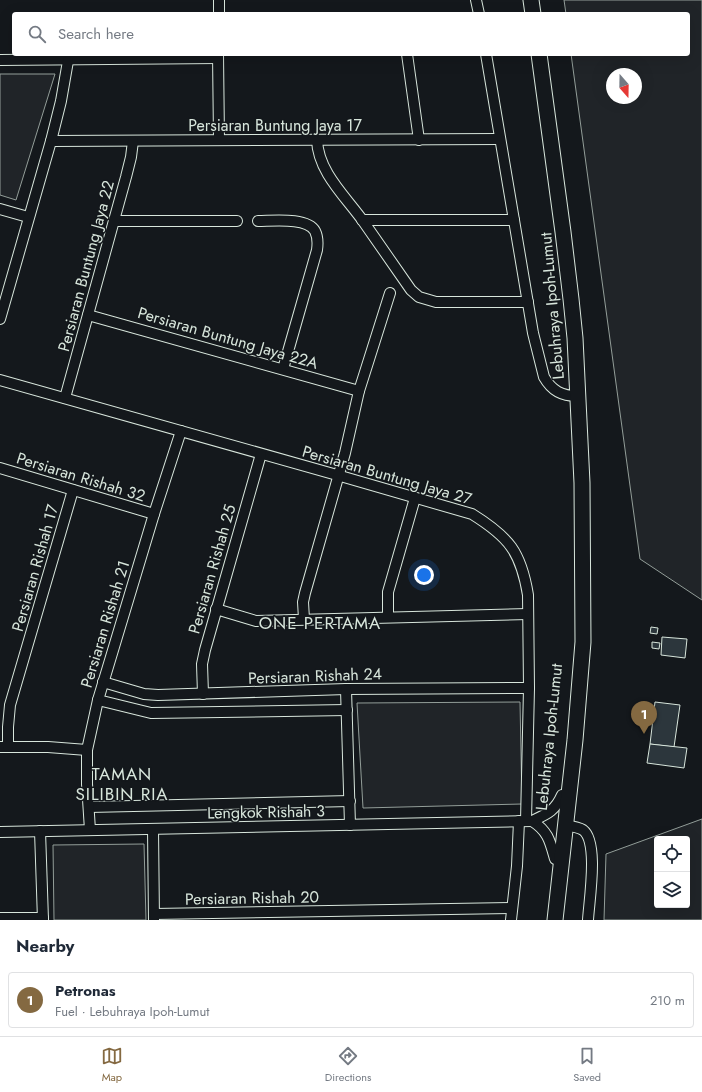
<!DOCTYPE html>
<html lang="en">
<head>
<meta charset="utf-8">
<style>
	:root { --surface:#fff; --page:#f2f2f3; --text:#1f2937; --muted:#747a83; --line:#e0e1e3; --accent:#846941 }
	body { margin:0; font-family:Jost,sans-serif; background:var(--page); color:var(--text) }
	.controls { position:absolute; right:12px; bottom:12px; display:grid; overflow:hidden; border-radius:4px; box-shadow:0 4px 16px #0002 }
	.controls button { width:36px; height:36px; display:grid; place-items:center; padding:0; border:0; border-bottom:1px solid var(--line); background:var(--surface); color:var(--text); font:20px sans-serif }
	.compass { position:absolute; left:606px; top:68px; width:36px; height:36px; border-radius:50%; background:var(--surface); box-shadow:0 4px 16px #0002; rotate:160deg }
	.you { position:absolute; left:424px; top:575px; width:14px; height:14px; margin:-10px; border:3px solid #fff; border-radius:50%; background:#1a73e8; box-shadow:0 0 0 6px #1a73e833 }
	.badge { display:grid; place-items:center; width:26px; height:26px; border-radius:50%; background:var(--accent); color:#fff; font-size:13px; font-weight:700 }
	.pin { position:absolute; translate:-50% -33px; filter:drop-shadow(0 1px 2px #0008) }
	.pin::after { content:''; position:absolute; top:21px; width:14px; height:12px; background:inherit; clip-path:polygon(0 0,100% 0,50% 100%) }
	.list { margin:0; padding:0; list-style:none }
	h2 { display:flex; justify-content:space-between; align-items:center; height:52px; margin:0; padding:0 16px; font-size:17px }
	h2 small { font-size:13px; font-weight:400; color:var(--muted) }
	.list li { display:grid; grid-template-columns:26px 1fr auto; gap:12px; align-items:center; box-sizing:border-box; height:56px; margin:0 8px 8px; padding:0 8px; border:1px solid var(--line); border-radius:4px }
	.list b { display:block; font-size:15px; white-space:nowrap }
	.list p { margin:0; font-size:13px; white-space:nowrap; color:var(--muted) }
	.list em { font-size:13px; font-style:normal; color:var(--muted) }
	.icon { flex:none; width:22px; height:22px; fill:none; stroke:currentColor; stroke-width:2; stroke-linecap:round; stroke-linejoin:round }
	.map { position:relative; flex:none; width:702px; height:920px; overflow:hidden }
	.search { position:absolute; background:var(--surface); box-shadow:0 4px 16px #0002; left:12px; right:12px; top:12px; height:44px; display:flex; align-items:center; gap:10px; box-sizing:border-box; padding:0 14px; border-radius:4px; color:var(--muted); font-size:15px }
	.sheet { height:116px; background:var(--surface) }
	nav { display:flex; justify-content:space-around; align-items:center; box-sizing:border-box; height:56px; border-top:1px solid var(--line); background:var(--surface); font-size:11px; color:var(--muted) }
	nav a { display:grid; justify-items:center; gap:2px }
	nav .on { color:var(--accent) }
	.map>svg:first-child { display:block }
	.green { fill:#202428; stroke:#939e99; fill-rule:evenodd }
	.building { fill:#2c363c; stroke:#d8e6dc }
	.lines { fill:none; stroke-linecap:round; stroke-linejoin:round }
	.minor-casing { stroke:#d8e6dc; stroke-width:12 }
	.highway-casing { stroke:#d8e6dc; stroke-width:17 }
	.minor { stroke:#14181c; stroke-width:10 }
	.highway { stroke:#14181c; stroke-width:15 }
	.labels { text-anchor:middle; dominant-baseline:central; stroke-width:3; stroke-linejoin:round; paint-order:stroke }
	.street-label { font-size:16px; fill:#d8e6dc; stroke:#14181c }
	.neighbourhood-label { font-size:17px; letter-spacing:1px; fill:#d8e6dc; stroke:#14181c }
</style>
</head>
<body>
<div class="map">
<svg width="702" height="920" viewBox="0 0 702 920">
	<rect width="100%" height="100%" fill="#14181c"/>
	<g class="green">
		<path d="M564 0H702V600L640 559 571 54H688V14H566ZM612 74H636V98H612Z"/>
		<polygon points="0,74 55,74 16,200 0,195"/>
		<polygon points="520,702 522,804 363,808 357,703"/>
		<path d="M702 819V920H604L606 854ZM657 839H687V905H657Z"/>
		<polygon points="144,844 146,920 54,920 53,845"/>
	</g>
	<g class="building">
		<polygon points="651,627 658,628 657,634 650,633"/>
		<polygon points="662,637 687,639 685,658 661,655"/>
		<polygon points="652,642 660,643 659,649 652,648"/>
		<polygon points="655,702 680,705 674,747 650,744"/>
		<polygon points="650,744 687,748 684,768 647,763"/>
	</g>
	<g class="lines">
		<defs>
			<g id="minor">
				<polyline points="476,0 479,14"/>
				<polyline points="219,14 219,0"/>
				<polyline points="218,54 219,140"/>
				<polyline points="407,54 419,140"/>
				<path d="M486 54 533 333 544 377C552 391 562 396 577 396"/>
				<polyline points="0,60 218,58"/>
				<path d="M317 140C318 172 346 197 363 221 379 244 395 267 411 290L419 297 436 302H528"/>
				<polyline points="51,141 500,139"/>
				<polyline points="0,209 28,217"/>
				<polyline points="362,220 514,220"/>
				<polyline points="114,221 237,221"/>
				<path d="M258 221C273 221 307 217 315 231 318 237 318 243 317 250L283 369"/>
				<polyline points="88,315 359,391"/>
				<polyline points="0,319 51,141 61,101 68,61"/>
				<path d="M0 380 337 475 472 514C509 537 521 552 528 595L529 688 526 821"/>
				<polyline points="65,398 126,177 131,157 133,141"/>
				<polyline points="0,468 154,514"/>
				<polyline points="216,609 256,621 528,614"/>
				<polyline points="388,617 388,592 415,498"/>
				<polyline points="304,619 303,602 305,593 345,453 359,391 390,293"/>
				<polyline points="103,682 144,694 158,695 346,689 529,688"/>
				<polyline points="346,689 350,825"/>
				<polyline points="203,694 202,664 205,650 261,454"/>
				<polyline points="98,700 151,713 347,710"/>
				<polyline points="0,747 48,747 87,750"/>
				<polyline points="8,747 8,727 10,705 73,490"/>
				<polyline points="89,807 350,801"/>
				<path d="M532 821C548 831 550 841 555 859"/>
				<path d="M565 825C571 826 578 827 583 830 599 842 589 901 588 920"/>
				<polyline points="153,829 154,920"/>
				<polyline points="90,830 87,784 87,750 98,700 154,514 181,431"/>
				<polyline points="40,831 43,920"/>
				<path d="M0 832 532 821C547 814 555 811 562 795"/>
				<polyline points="154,914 512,908"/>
				<polyline points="0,918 43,918"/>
				<polyline points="511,920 517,866 519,821"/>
			</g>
			<g id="highway">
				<polyline points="531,0 533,14"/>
				<polyline points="539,54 563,232 571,299 575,338 582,483 583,642 575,740 555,920"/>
			</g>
		</defs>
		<use href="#minor" class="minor-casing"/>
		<use href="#highway" class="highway-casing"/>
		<use href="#minor" class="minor"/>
		<use href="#highway" class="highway"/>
	</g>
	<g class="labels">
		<g class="street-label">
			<text x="275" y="125">Persiaran Buntung Jaya 17</text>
			<text transform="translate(86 266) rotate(-75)">Persiaran Buntung Jaya 22</text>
			<text transform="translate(552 306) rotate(-95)">Lebuhraya Ipoh-Lumut</text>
			<text transform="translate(228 338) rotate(16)">Persiaran Buntung Jaya 22A</text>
			<text transform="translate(387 475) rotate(16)">Persiaran Buntung Jaya 27</text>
			<text transform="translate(81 477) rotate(17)">Persiaran Rishah 32</text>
			<text transform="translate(35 568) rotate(-74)">Persiaran Rishah 17</text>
			<text transform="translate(212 569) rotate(-74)">Persiaran Rishah 25</text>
			<text transform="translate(105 624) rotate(-73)">Persiaran Rishah 21</text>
			<text transform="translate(315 676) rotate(-2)">Persiaran Rishah 24</text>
			<text transform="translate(549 737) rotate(-84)">Lebuhraya Ipoh-Lumut</text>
			<text transform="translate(266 812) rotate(-1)">Lengkok Rishah 3</text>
			<text transform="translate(252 898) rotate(-1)">Persiaran Rishah 20</text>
		</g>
		<g class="neighbourhood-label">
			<text x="320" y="623">ONE PERTAMA</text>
			<text x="122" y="774">TAMAN<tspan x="122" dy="20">SILIBIN RIA</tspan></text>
		</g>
	</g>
</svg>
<div class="controls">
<button><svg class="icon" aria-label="locate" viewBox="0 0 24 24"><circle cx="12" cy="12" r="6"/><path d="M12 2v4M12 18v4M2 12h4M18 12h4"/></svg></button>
<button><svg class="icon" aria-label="layers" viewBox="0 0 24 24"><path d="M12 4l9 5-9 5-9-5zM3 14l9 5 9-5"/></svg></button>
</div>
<svg class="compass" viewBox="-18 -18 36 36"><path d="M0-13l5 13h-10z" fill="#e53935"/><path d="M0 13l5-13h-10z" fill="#747a83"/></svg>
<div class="you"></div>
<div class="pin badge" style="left:644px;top:734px">1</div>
<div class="search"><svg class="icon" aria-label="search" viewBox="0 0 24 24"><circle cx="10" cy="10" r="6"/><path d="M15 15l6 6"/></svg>Search here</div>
</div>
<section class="sheet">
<h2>Nearby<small></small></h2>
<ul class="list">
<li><span class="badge">1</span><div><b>Petronas</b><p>Fuel · Lebuhraya Ipoh-Lumut</p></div><em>210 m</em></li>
</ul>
</section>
<nav>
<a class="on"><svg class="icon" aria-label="map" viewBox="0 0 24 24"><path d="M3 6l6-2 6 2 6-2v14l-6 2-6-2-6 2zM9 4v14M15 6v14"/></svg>Map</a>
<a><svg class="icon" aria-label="directions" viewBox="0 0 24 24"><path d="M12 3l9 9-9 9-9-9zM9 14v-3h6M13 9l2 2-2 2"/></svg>Directions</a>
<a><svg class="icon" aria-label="saved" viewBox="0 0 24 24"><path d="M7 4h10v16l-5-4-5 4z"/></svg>Saved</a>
</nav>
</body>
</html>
